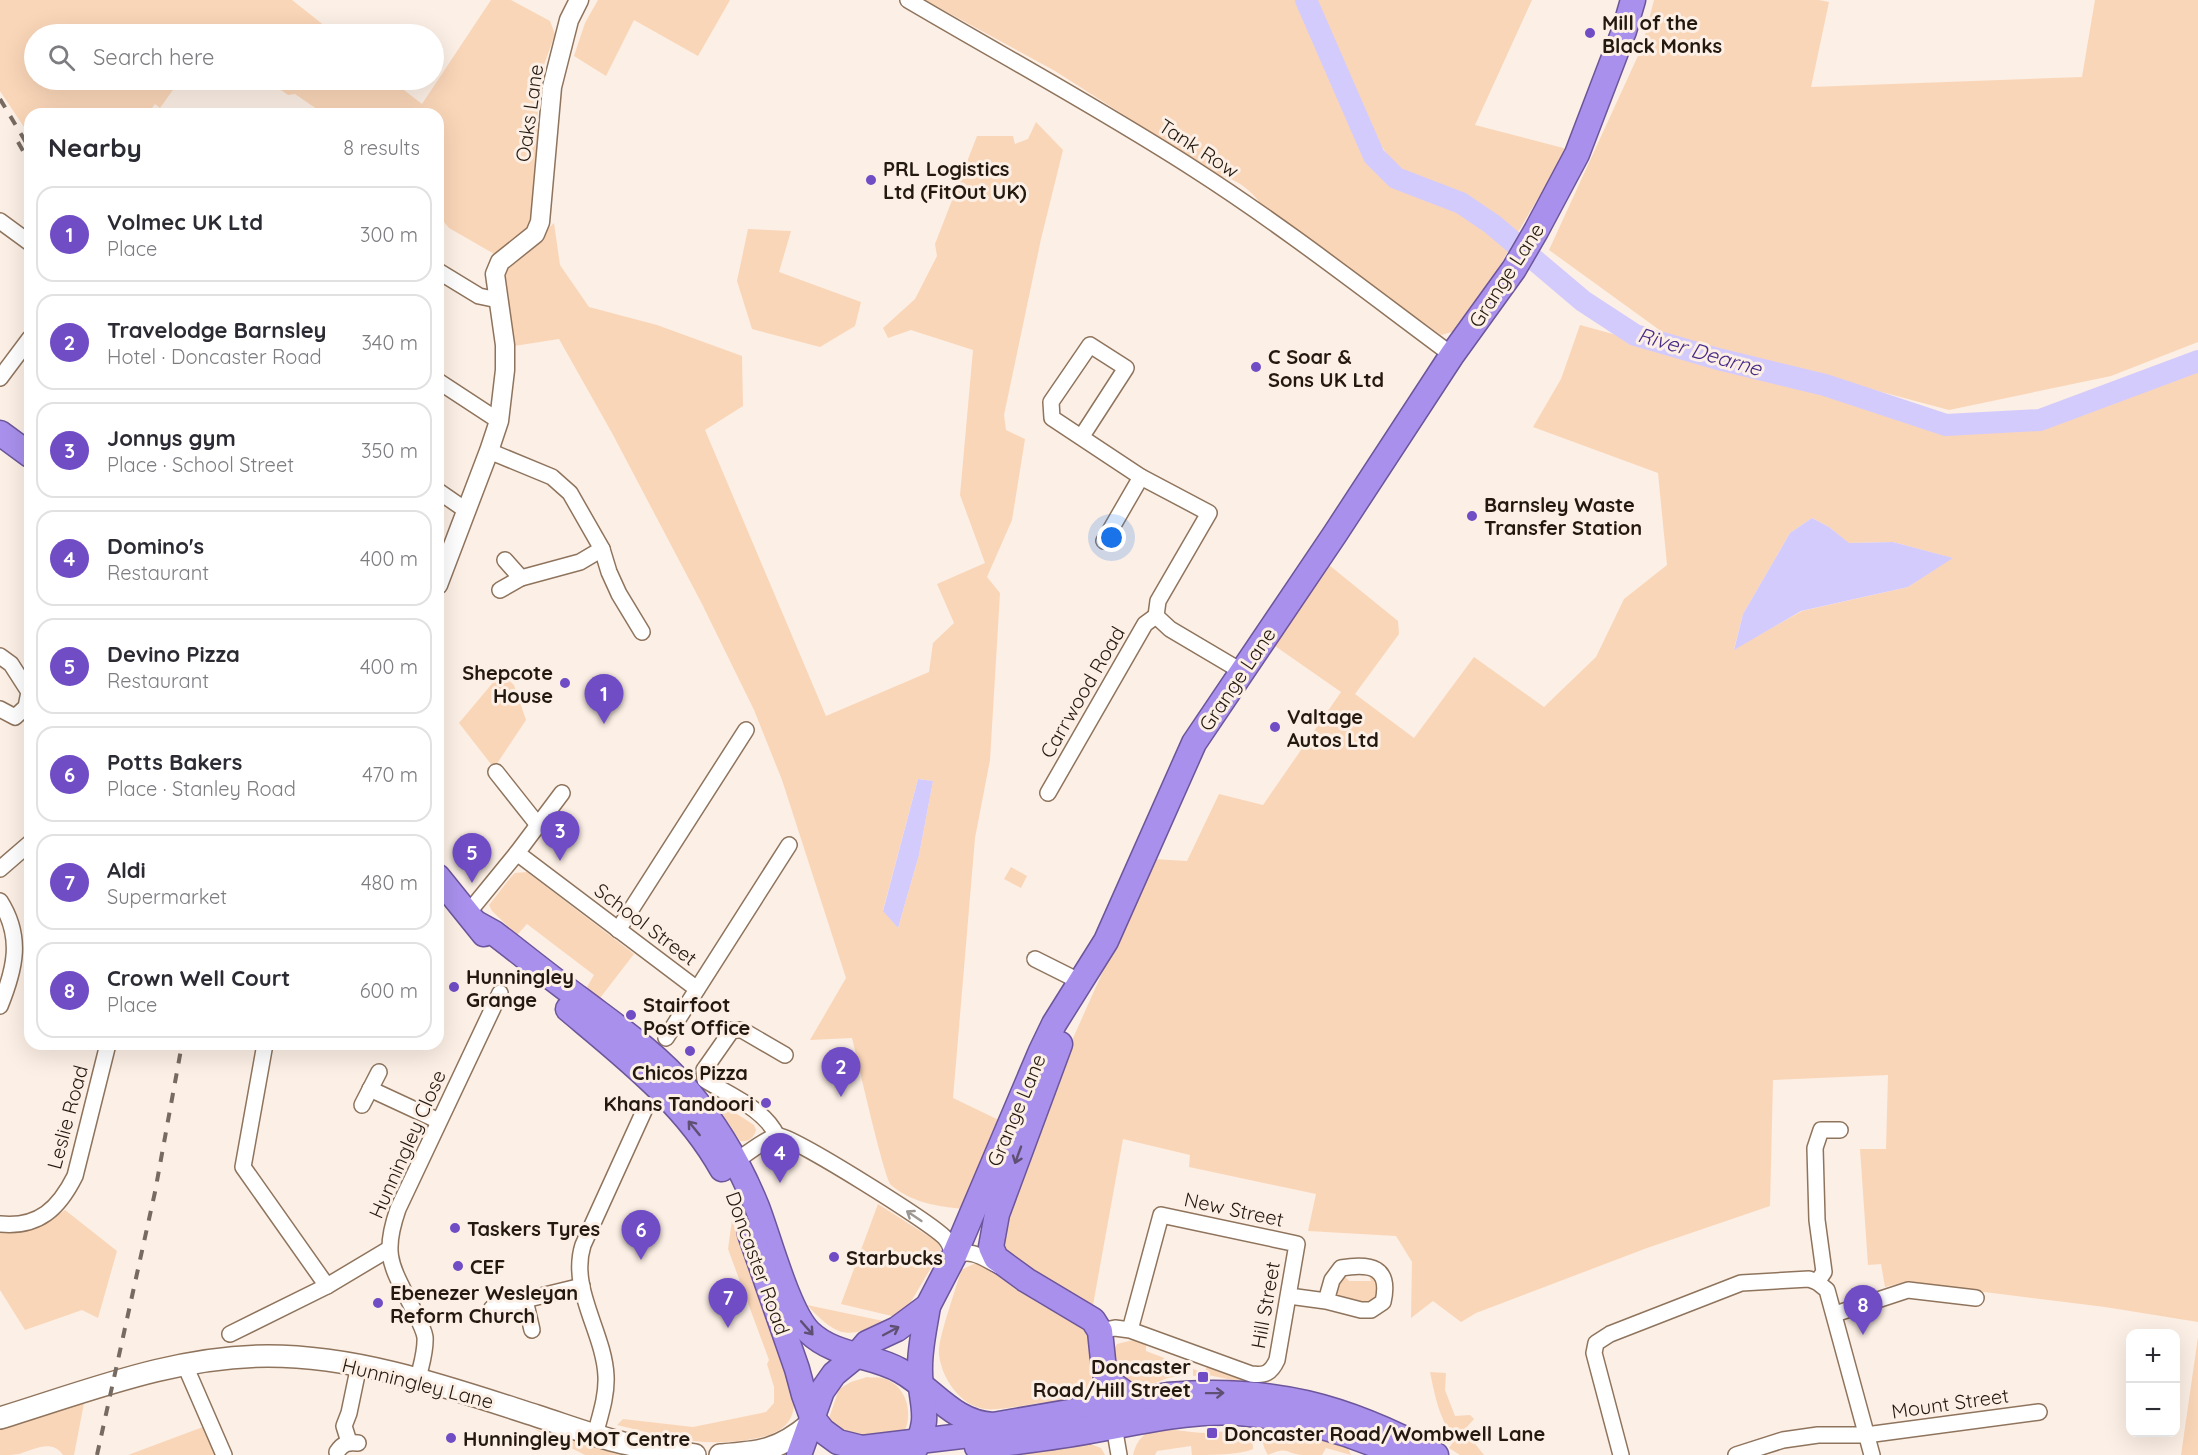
<!DOCTYPE html>
<html lang="en">
<head>
<meta charset="utf-8">
<style>
	:root { --surface:#fff; --page:#f2f2f3; --text:#2b2b33; --muted:#7c7c81; --line:#e1e1e2; --accent:#704cc5 }
	body { margin:0; font-family:Quicksand,sans-serif; background:var(--page); color:var(--text) }
	.controls { position:absolute; right:18px; bottom:18px; display:grid; overflow:hidden; border-radius:12px; box-shadow:0 6px 24px #0002 }
	.controls button { width:54px; height:54px; display:grid; place-items:center; padding:0; border:0; border-bottom:2px solid var(--line); background:var(--surface); color:var(--text); font:30px sans-serif }
	.you { position:absolute; left:1112px; top:538px; width:21px; height:21px; margin:-15px; border:4px solid #fff; border-radius:50%; background:#1a73e8; box-shadow:0 0 0 9px #1a73e833 }
	.badge { display:grid; place-items:center; width:39px; height:39px; border-radius:50%; background:var(--accent); color:#fff; font-size:20px; font-weight:700 }
	.pin { position:absolute; translate:-50% -50px; filter:drop-shadow(0 2px 3px #0008) }
	.pin::after { content:''; position:absolute; top:32px; width:21px; height:18px; background:inherit; clip-path:polygon(0 0,100% 0,50% 100%) }
	.list { margin:0; padding:0; list-style:none }
	h2 { display:flex; justify-content:space-between; align-items:center; height:78px; margin:0; padding:0 24px; font-size:26px }
	h2 small { font-size:20px; font-weight:400; color:var(--muted) }
	.list li { display:grid; grid-template-columns:39px 1fr auto; gap:18px; align-items:center; box-sizing:border-box; height:96px; margin:0 12px 12px; padding:0 12px; border:2px solid var(--line); border-radius:18px }
	.list b { display:block; font-size:22px; white-space:nowrap }
	.list p { margin:0; font-size:20px; white-space:nowrap; color:var(--muted) }
	.list em { font-size:20px; font-style:normal; color:var(--muted) }
	.icon { flex:none; width:33px; height:33px; fill:none; stroke:currentColor; stroke-width:2; stroke-linecap:round; stroke-linejoin:round }
	.map { position:relative; flex:none; width:2198px; height:1455px; overflow:hidden }
	.search { position:absolute; background:var(--surface); box-shadow:0 6px 24px #0002; left:24px; top:24px; width:420px; height:66px; display:flex; align-items:center; gap:15px; box-sizing:border-box; padding:0 21px; border-radius:33px; color:var(--muted); font-size:22px }
	.panel { position:absolute; background:var(--surface); box-shadow:0 6px 24px #0002; left:24px; top:108px; width:420px; height:942px; border-radius:18px }
	.map>svg:first-child { display:block }
	.green { fill:#fad6b8; fill-rule:evenodd }
	.water { fill:#d4cbfd }
	.lines { fill:none; stroke-linecap:round; stroke-linejoin:round }
	.river { stroke:#d4cbfd; stroke-width:22 }
	.minor-casing { stroke:#8f745d; stroke-width:18 }
	.tertiary-casing { stroke:#8f745d; stroke-width:21 }
	.secondary-casing { stroke:#8f745d; stroke-width:24 }
	.trunk-casing { stroke:#6c559b; stroke-width:27 }
	.minor { stroke:#fff; stroke-width:15 }
	.tertiary { stroke:#fff; stroke-width:18 }
	.secondary { stroke:#fff; stroke-width:21 }
	.trunk { stroke:#a890ec; stroke-width:24 }
	.rail { stroke:#776b61; stroke-width:4; stroke-dasharray:10 10; stroke-linecap:butt }
	.oneway { stroke:#5f4f72 }
	.oneway2 { stroke:#9c9893 }
	.poi-dot { fill:#704cc5; stroke:#fcefe5; stroke-width:2 }
	.labels { text-anchor:middle; dominant-baseline:central; stroke-width:6; stroke-linejoin:round; paint-order:stroke }
	.poi-label { font-size:20px; font-weight:bold; fill:#24190f; stroke:#fcefe5; text-anchor:start }
	.street-label { font-size:20px; fill:#24190f; stroke:#fcefe5 }
	.water-label { font-size:21px; font-style:italic; fill:#482b87; stroke:#fcefe5 }
</style>
</head>
<body>
<div class="map">
<svg width="2198" height="1455" viewBox="0 0 2198 1455">
	<rect width="100%" height="100%" fill="#fcefe5"/>
	<g class="green">
		<polygon points="0,0 292,0 335,34 34,34 34,80 180,80 160,108 155,104 148,114 30,114 30,136 0,91"/>
		<polygon points="491,0 511,0 550,21 555,34 539,79 535,190 529,227 496,255 449,228 438,215 438,114 324,114 295,94 288,95 267,80 391,80 422,104"/>
		<polygon points="598,0 730,0 698,56 634,20 606,76 574,56 585,23"/>
		<path d="M925 0H1299L1370 159 1394 185 1459 211 1493 229 1510 248 1473 312 1459 330 1441 335 1264 209C1256 195 1238 178 1221 177L1055 71Z"/>
		<polygon points="1316,0 1532,0 1475,125 1567,149 1517,234 1470,199 1401,174 1375,137"/>
		<polygon points="1654,0 1819,0 1829,2 1811,87 2082,77 2095,0 2198,0 2198,342 2111,376 1949,410 1665,334 1549,250 1642,47"/>
		<path d="M1036 122 1063 150 1041 239 1004 415 1006 430 1025 439 1012 520 987 577 1000 593 990 760 975 838 953 1098 1005 1123 964 1209C939 1207 910 1202 891 1185 884 1178 857 1058 852 1038L810 1040 846 978 782 780 754 710 701 602 612 433 559 339 514 346 503 281 507 266 554 223 560 265 589 307 657 325 742 356 743 406 705 430 826 716 929 672 933 643 954 623 937 584 985 563 960 495 973 350 911 330 888 338 883 328 915 299 937 256 935 244 977 136H1013L1015 144 1028 139ZM918 779 933 781 919 855 898 928 883 910Z"/>
		<polygon points="748,229 791,231 779,272 861,302 855,326 820,347 752,329 737,281"/>
		<path d="M1580 325 1946 425 2042 426 2198 369V1322L2105 1307 1905 1282 1885 1287 1881 1264 1868 1265 1860 1149H1886L1888 1075 1773 1080 1770 1206 1647 1248 1476 1313 1461 1322 1433 1301 1411 1318 1412 1262 1396 1236 1308 1231 1316 1194 1189 1167 1190 1155 1123 1139 1093 1305 1023 1267 1002 1247 1003 1221 1049 1092 1153 859 1187 861 1219 794 1263 805 1341 692 1275 646 1329 565 1398 621 1399 634 1355 694 1414 738 1474 657 1544 707 1596 657 1624 599 1667 565 1658 473 1533 427 1561 379ZM1812 518 1829 527 1848 543 1893 542 1952 558 1908 587 1802 611 1734 649 1743 614 1790 533Z"/>
		<polygon points="501,673 514,685 526,720 494,768 459,723"/>
		<polygon points="1011,867 1027,876 1021,888 1004,879"/>
		<polygon points="527,872 634,954 600,998 587,987 594,975 527,924 517,935 492,911 489,905 511,877 515,873"/>
		<path d="M712 1098 754 1125 756 1130C754 1138 748 1142 740 1141Z"/>
		<polygon points="878,1204 939,1243 941,1251 906,1310 896,1317 841,1304"/>
		<polygon points="65,1210 117,1251 98,1318 82,1310 25,1330 0,1290 0,1231 26,1230 47,1223"/>
		<path d="M732 1220 792 1381C800 1417 788 1433 753 1439 701 1448 667 1437 617 1425L623 1419 693 1427 766 1412 774 1403V1387L767 1364 769 1360 728 1249Z"/>
		<path d="M980 1261C1005 1279 1031 1302 1060 1314 1070 1319 1081 1321 1086 1331 1094 1345 1097 1381 1084 1392 1073 1401 1053 1401 1040 1403 1026 1405 998 1411 985 1409 960 1406 941 1377 939 1354 937 1340 957 1287 961 1270Z"/>
		<path d="M1368 1272 1375 1274 1380 1295 1372 1305C1360 1302 1338 1303 1335 1288L1343 1274 1349 1281H1371Z"/>
		<path d="M807 1305 888 1322C846 1338 839 1339 807 1305Z"/>
		<polygon points="2198,1337 2198,1455 2181,1455"/>
		<polygon points="1133,1340 1146,1345 1146,1351 1185,1366 1187,1375 1168,1378 1142,1388 1132,1388 1116,1375 1113,1351 1117,1344"/>
		<polygon points="1212,1366 1245,1378 1242,1382 1208,1375 1193,1376 1193,1369 1204,1373 1207,1367"/>
		<path d="M1430 1372 1446 1373 1445 1390 1455 1416 1470 1415 1474 1419 1464 1430 1484 1455H1460L1449 1448 1455 1439C1439 1419 1435 1396 1430 1372Z"/>
		<path d="M867 1377C872 1378 878 1377 882 1378 906 1384 913 1411 905 1431L858 1440 827 1424 839 1389 851 1382Z"/>
		<path d="M84 1403 74 1455H63C52 1439 35 1449 19 1454 14 1455 6 1455 0 1455V1429Z"/>
		<path d="M1267 1426 1347 1445 1351 1455 1326 1448 1322 1455C1316 1455 1308 1455 1302 1455 1284 1453 1288 1446 1268 1455 1262 1445 1260 1436 1267 1426Z"/>
		<polygon points="203,1427 216,1455 128,1455"/>
		<path d="M1248 1427 1252 1433 1253 1449C1241 1455 1207 1455 1192 1455L1191 1446 1157 1451 1155 1455H1133C1143 1416 1175 1433 1205 1433 1219 1433 1234 1429 1248 1427Z"/>
		<polygon points="534,1429 620,1455 585,1455"/>
		<polygon points="1085,1442 1101,1448 1105,1455 1012,1455"/>
	</g>
	<g class="water">
		<polygon points="1812,518 1829,527 1849,543 1893,542 1953,558 1908,587 1801,611 1734,650 1743,614 1790,533"/>
		<polygon points="918,779 933,781 919,855 898,928 883,911"/>
	</g>
	<g class="lines">
		<polyline class="river" points="1306,0 1374,156 1396,178 1461,203 1492,224 1583,301 1635,335 1718,359 1825,385 1946,425 2040,420 2198,361"/>
		<defs>
			<g id="minor">
				<path d="M908 0C1003 56 1101 109 1194 169 1283 226 1367 292 1452 355"/>
				<polyline points="0,221 30,243"/>
				<polyline points="438,271 479,296 498,300"/>
				<polyline points="0,378 30,338"/>
				<polyline points="438,381 499,421"/>
				<polyline points="1082,436 1126,368 1090,345 1051,402 1052,418 1141,477 1209,513 1158,601 1156,616 1170,629 1241,671"/>
				<polyline points="489,451 552,477 570,493 602,549 609,572 619,594 642,632"/>
				<polyline points="438,491 467,511"/>
				<polyline points="1104,541 1141,477"/>
				<polyline points="505,560 521,578"/>
				<polyline points="500,590 521,578 580,562 602,549"/>
				<polyline points="0,656 11,664 29,692 26,707 15,717 0,709"/>
				<polyline points="496,772 538,825"/>
				<polyline points="1048,793 1145,624 1156,616"/>
				<polyline points="517,853 562,793"/>
				<polyline points="0,869 30,843"/>
				<path d="M0 901C23 937 15 969 0 1006"/>
				<polyline points="468,913 517,853 697,989"/>
				<polyline points="618,930 746,730"/>
				<polyline points="1035,959 1081,982"/>
				<polyline points="666,1038 789,845"/>
				<polyline points="265,1044 243,1167 327,1286"/>
				<polyline points="370,1089 439,1121"/>
				<polyline points="362,1105 379,1072"/>
				<path d="M777 1136C765 1109 729 1095 705 1080L704 1070 732 1030H742L785 1055"/>
				<path d="M736 1161C745 1155 769 1136 779 1136 794 1137 935 1225 946 1239 950 1244 952 1251 954 1256 972 1248 983 1258 999 1266"/>
				<path d="M0 1224C39 1228 59 1208 75 1176L108 1044"/>
				<polyline points="1817,1282 1824,1272 1817,1220 1815,1148 1821,1130 1840,1130"/>
				<path d="M1289 1296 1326 1301 1332 1280 1341 1268C1371 1263 1391 1267 1383 1302L1371 1310H1361L1326 1301"/>
				<polyline points="525,1300 532,1330"/>
				<polyline points="492,1308 582,1286"/>
				<polyline points="1835,1314 1908,1290 1976,1298"/>
				<path d="M1100 1331 1115 1328 1130 1330 1251 1374C1265 1376 1271 1373 1277 1360L1297 1244 1161 1215 1130 1330"/>
				<polyline points="230,1334 327,1286 389,1249"/>
				<polyline points="184,1363 224,1455"/>
				<path d="M418 1379C421 1365 426 1351 425 1337 423 1326 416 1316 412 1307 391 1265 382 1255 398 1209L500 993"/>
				<polyline points="1083,1409 1097,1392 1104,1370"/>
				<polyline points="1114,1426 1119,1455"/>
				<path d="M595 1435C600 1416 607 1396 606 1376 604 1332 569 1289 583 1245L644 1111"/>
				<polyline points="349,1442 344,1426 349,1413 359,1365"/>
				<path d="M337 1452C343 1443 348 1442 358 1443"/>
				<polyline points="1621,1455 1594,1353 1596,1343 1610,1334 1741,1283 1809,1279 1817,1282 1827,1290 1872,1455"/>
				<polyline points="1736,1455 1783,1440 1818,1435 1866,1435 2039,1412"/>
			</g>
			<polyline id="tertiary" points="438,585 489,451 499,421 505,370 505,345 495,274 500,262 535,234 540,222 552,87 569,20 579,0"/>
			<g id="secondary">
				<path d="M0 1418C88 1391 175 1356 268 1356 360 1356 450 1388 537 1416 565 1425 594 1436 623 1443 647 1448 671 1452 695 1455"/>
				<path d="M720 1455C760 1452 778 1451 810 1424"/>
			</g>
			<g id="trunk">
				<polyline points="0,433 30,455"/>
				<polyline points="438,877 484,934"/>
				<path d="M476 923 494 933C523 955 551 978 580 999 617 1027 657 1054 687 1090 717 1126 740 1165 757 1207 769 1238 788 1311 809 1332 835 1357 872 1354 901 1371 933 1389 953 1423 993 1425L1168 1395C1271 1386 1346 1406 1436 1455"/>
				<path d="M568 1009C624 1056 686 1104 722 1169"/>
				<polyline points="1060,1044 997,1214 991,1247 996,1258 1026,1280 1093,1320 1100,1331 1104,1370 1108,1379 1115,1386 1136,1401"/>
				<polyline points="750,1234 797,1369 804,1395 812,1417 823,1431 838,1442 862,1448 995,1432"/>
				<polyline points="1047,1426 1068,1424 1088,1431"/>
				<path d="M977 1447C1015 1442 1053 1438 1090 1431 1142 1422 1196 1408 1249 1414 1302 1419 1350 1432 1398 1455"/>
				<path d="M913 1453C934 1414 919 1405 920 1367 920 1346 925 1326 928 1306"/>
				<polyline points="799,1455 822,1391 834,1374 856,1356 867,1343 897,1329 928,1306 954,1256 1041,1051 1054,1024 1106,941 1194,743 1335,534 1452,355 1514,269 1536,231 1577,154 1624,31 1633,0"/>
			</g>
		</defs>
		<use href="#minor" class="minor-casing"/>
		<use href="#tertiary" class="tertiary-casing"/>
		<use href="#secondary" class="secondary-casing"/>
		<use href="#trunk" class="trunk-casing"/>
		<use href="#minor" class="minor"/>
		<use href="#tertiary" class="tertiary"/>
		<use href="#secondary" class="secondary"/>
		<use href="#trunk" class="trunk"/>
		<g class="rail">
			<polyline points="0,99 30,149"/>
			<polyline points="18,142 30,163"/>
			<polyline points="97,1455 155,1192 182,1044"/>
		</g>
	</g>
	<defs><path id="oneway-shaft" d="M-6 0H5M1.5-3L5.5 0L1.5 3" fill="none" stroke-width="1.6" stroke-linecap="round" stroke-linejoin="round" transform="scale(1.5)"/></defs>
	<g class="oneway">
		<use href="#oneway-shaft" transform="translate(694 1128) rotate(-129)"/>
		<use href="#oneway-shaft" transform="translate(1018 1155) rotate(110)"/>
		<use href="#oneway-shaft" transform="translate(807 1328) rotate(49)"/>
		<use href="#oneway-shaft" transform="translate(891 1331) rotate(-28)"/>
		<use href="#oneway-shaft" transform="translate(1215 1393) rotate(-1)"/>
	</g>
	<use class="oneway2" href="#oneway-shaft" transform="translate(914 1216) rotate(-146)"/>
	<g class="poi-dot">
		<circle cx="1590" cy="33" r="6"/>
		<circle cx="871" cy="180" r="6"/>
		<circle cx="1256" cy="367" r="6"/>
		<circle cx="1472" cy="516" r="6"/>
		<circle cx="565" cy="683" r="6"/>
		<circle cx="1275" cy="727" r="6"/>
		<circle cx="454" cy="987" r="6"/>
		<circle cx="631" cy="1015" r="6"/>
		<circle cx="690" cy="1051" r="6"/>
		<circle cx="766" cy="1103" r="6"/>
		<circle cx="455" cy="1228" r="6"/>
		<circle cx="834" cy="1257" r="6"/>
		<circle cx="458" cy="1266" r="6"/>
		<circle cx="378" cy="1303" r="6"/>
		<rect x="1197" y="1371" width="12" height="12" rx="3"/>
		<rect x="1206" y="1427" width="12" height="12" rx="3"/>
		<circle cx="451" cy="1438" r="6"/>
	</g>
	<g class="labels">
		<g class="poi-label">
			<text x="1602" y="22">Mill of the<tspan x="1602" dy="23">Black Monks</tspan></text>
			<text x="883" y="168">PRL Logistics<tspan x="883" dy="23">Ltd (FitOut UK)</tspan></text>
			<text x="1268" y="356">C Soar &amp;<tspan x="1268" dy="23">Sons UK Ltd</tspan></text>
			<text x="1484" y="504">Barnsley Waste<tspan x="1484" dy="23">Transfer Station</tspan></text>
			<text x="553" y="672" text-anchor="end">Shepcote<tspan x="553" dy="23">House</tspan></text>
			<text x="1287" y="716">Valtage<tspan x="1287" dy="23">Autos Ltd</tspan></text>
			<text x="466" y="976">Hunningley<tspan x="466" dy="23">Grange</tspan></text>
			<text x="643" y="1004">Stairfoot<tspan x="643" dy="23">Post Office</tspan></text>
			<text x="690" y="1072" text-anchor="middle">Chicos Pizza</text>
			<text x="754" y="1103" text-anchor="end">Khans Tandoori</text>
			<text x="467" y="1228">Taskers Tyres</text>
			<text x="846" y="1257">Starbucks</text>
			<text x="470" y="1266">CEF</text>
			<text x="390" y="1292">Ebenezer Wesleyan<tspan x="390" dy="23">Reform Church</tspan></text>
			<text x="1191" y="1366" text-anchor="end">Doncaster<tspan x="1191" dy="23">Road/Hill Street</tspan></text>
			<text x="1224" y="1433">Doncaster Road/Wombwell Lane</text>
			<text x="463" y="1438">Hunningley MOT Centre</text>
		</g>
		<g class="street-label">
			<text transform="translate(529 113) rotate(-82)">Oaks Lane</text>
			<text transform="translate(1199 148) rotate(33)">Tank Row</text>
			<text transform="translate(1506 275) rotate(-57)">Grange Lane</text>
			<text transform="translate(1237 679) rotate(-56)">Grange Lane</text>
			<text transform="translate(1082 692) rotate(-60)">Carrwood Road</text>
			<text transform="translate(646 924) rotate(37)">School Street</text>
			<text transform="translate(1016 1110) rotate(-67)">Grange Lane</text>
			<text transform="translate(67 1117) rotate(-75)">Leslie Road</text>
			<text transform="translate(407 1144) rotate(-66)">Hunningley Close</text>
			<text transform="translate(1234 1209) rotate(12)">New Street</text>
			<text transform="translate(758 1263) rotate(70)">Doncaster Road</text>
			<text transform="translate(1265 1305) rotate(-80)">Hill Street</text>
			<text transform="translate(418 1383) rotate(14)">Hunningley Lane</text>
			<text transform="translate(1950 1403) rotate(-8)">Mount Street</text>
		</g>
		<g class="water-label">
			<text transform="translate(1700 351) rotate(16)">River Dearne</text>
		</g>
	</g>
</svg>
<div class="controls">
<button>+</button>
<button>−</button>
</div>
<div class="you"></div>
<div class="pin badge" style="left:604px;top:724px">1</div>
<div class="pin badge" style="left:841px;top:1097px">2</div>
<div class="pin badge" style="left:560px;top:861px">3</div>
<div class="pin badge" style="left:780px;top:1183px">4</div>
<div class="pin badge" style="left:472px;top:883px">5</div>
<div class="pin badge" style="left:641px;top:1260px">6</div>
<div class="pin badge" style="left:728px;top:1328px">7</div>
<div class="pin badge" style="left:1863px;top:1335px">8</div>
<div class="search"><svg class="icon" aria-label="search" viewBox="0 0 24 24"><circle cx="10" cy="10" r="6"/><path d="M15 15l6 6"/></svg>Search here</div>
<section class="panel">
<h2>Nearby<small>8 results</small></h2>
<ul class="list">
<li><span class="badge">1</span><div><b>Volmec UK Ltd</b><p>Place</p></div><em>300 m</em></li>
<li><span class="badge">2</span><div><b>Travelodge Barnsley</b><p>Hotel · Doncaster Road</p></div><em>340 m</em></li>
<li><span class="badge">3</span><div><b>Jonnys gym</b><p>Place · School Street</p></div><em>350 m</em></li>
<li><span class="badge">4</span><div><b>Domino's</b><p>Restaurant</p></div><em>400 m</em></li>
<li><span class="badge">5</span><div><b>Devino Pizza</b><p>Restaurant</p></div><em>400 m</em></li>
<li><span class="badge">6</span><div><b>Potts Bakers</b><p>Place · Stanley Road</p></div><em>470 m</em></li>
<li><span class="badge">7</span><div><b>Aldi</b><p>Supermarket</p></div><em>480 m</em></li>
<li><span class="badge">8</span><div><b>Crown Well Court</b><p>Place</p></div><em>600 m</em></li>
</ul>
</section>
</div>
</body>
</html>
